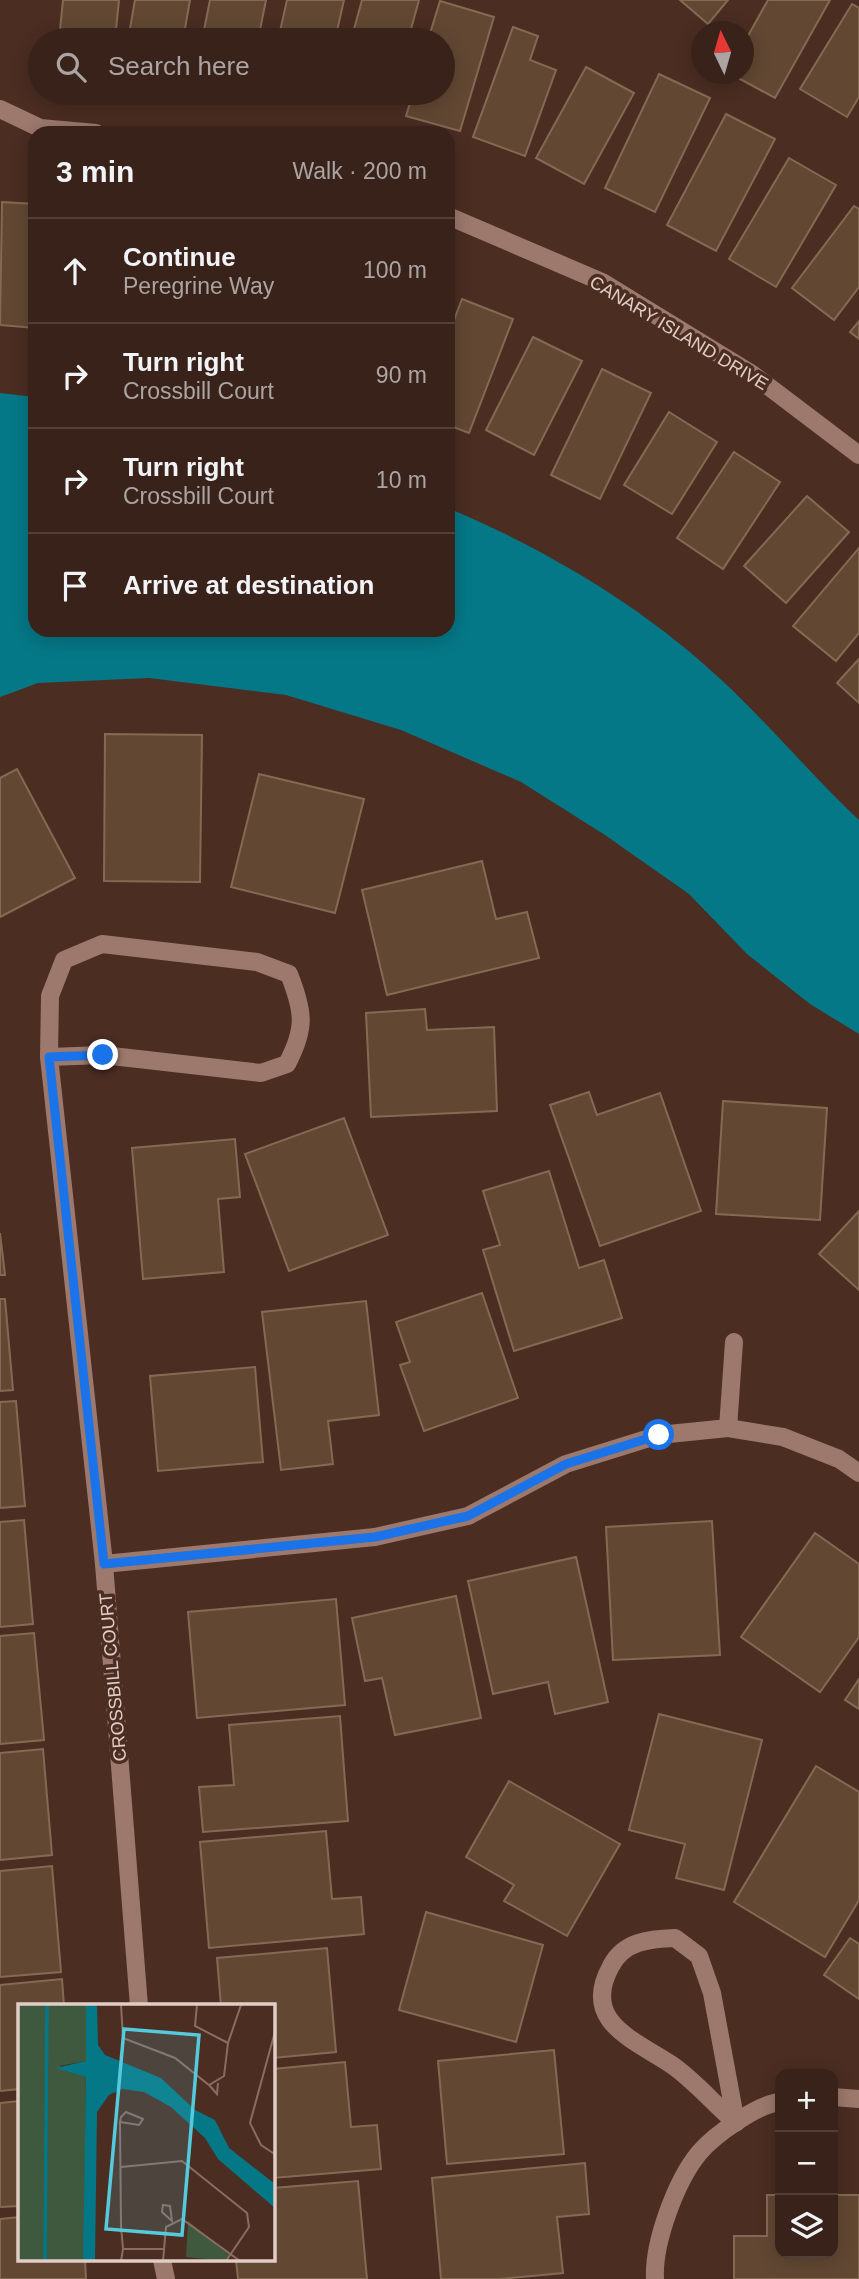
<!DOCTYPE html>
<html lang="en">
<head>
<meta charset="utf-8">
<style>
	:root { --surface:#38221a; --page:#432f27; --text:#f1f3f6; --muted:#aba4a2; --line:#523f39 }
	body { margin:0; font-family:Arial,sans-serif; background:var(--page); color:var(--text) }
	.controls { position:absolute; right:21px; bottom:21px; display:grid; overflow:hidden; border-radius:14px; box-shadow:0 4px 18px #0003 }
	.controls button { width:63px; height:63px; display:grid; place-items:center; padding:0; border:0; border-bottom:2px solid var(--line); background:var(--surface); color:var(--text); font:35px sans-serif }
	.compass { position:absolute; left:691px; top:21px; width:63px; height:63px; border-radius:50%; background:var(--surface); box-shadow:0 4px 18px #0003; rotate:355deg }
	.stop { position:absolute; width:21px; height:21px; margin:-16px; border:5px solid #1a73e8; border-radius:50%; background:#fff }
	.stop.end { background:#1a73e8; border-color:#fff; box-shadow:0 2px 7px #0008 }
	.list { margin:0; padding:0; list-style:none }
	h2 { display:flex; justify-content:space-between; align-items:center; height:91px; margin:0; padding:0 28px; font-size:30px }
	h2 small { font-size:23px; font-weight:400; color:var(--muted) }
	.list li { display:grid; grid-template-columns:46px 1fr auto; gap:21px; align-items:center; box-sizing:border-box; height:105px; padding:0 28px; border-top:2px solid var(--line) }
	.list b { display:block; font-size:26px; white-space:nowrap }
	.list p { margin:0; font-size:23px; white-space:nowrap; color:var(--muted) }
	.list em { font-size:23px; font-style:normal; color:var(--muted) }
	.icon { flex:none; width:38px; height:38px; fill:none; stroke:currentColor; stroke-width:2; stroke-linecap:round; stroke-linejoin:round }
	.map { position:relative; flex:none; width:859px; height:2279px; overflow:hidden }
	.search { position:absolute; background:var(--surface); box-shadow:0 4px 18px #0003; left:28px; top:28px; width:427px; height:77px; display:flex; align-items:center; gap:18px; box-sizing:border-box; padding:0 24px; border-radius:38px; color:var(--muted); font-size:26px }
	.panel { position:absolute; background:var(--surface); box-shadow:0 4px 18px #0003; left:28px; top:126px; width:427px; height:511px; border-radius:21px }
	.map>svg:first-child { display:block }
	.water { fill:#057887 }
	.building { fill:#624833; stroke:#856a53; stroke-width:2 }
	.lines { fill:none; stroke-linecap:round; stroke-linejoin:round }
	.minor { stroke:#9c796c; stroke-width:18 }
	.route { stroke:#1a73e8; stroke-width:9 }
	.labels { text-anchor:middle; dominant-baseline:central; stroke-width:7; stroke-linejoin:round; paint-order:stroke }
	.street-label { font-size:18px; fill:#e1cdc6; stroke:#4b2d22 }
	.inset-river { fill:none; stroke:#057887; stroke-width:3.5 }
	.inset-road { fill:none; stroke:#876d64; stroke-width:2 }
	.view { fill:#54cadc; fill-opacity:0.15; stroke:#54cadc; stroke-width:3.5 }
	.inset-edge { fill:none; stroke:#e1cdc6; stroke-width:3.5 }
</style>
</head>
<body>
<div class="map">
<svg width="859" height="2279" viewBox="0 0 859 2279">
	<rect width="100%" height="100%" fill="#4b2d22"/>
	<path class="water" d="M0 393 35 397V630H448V508C550 551 649 610 729 687 774 730 814 778 859 820V1034L810 1004 747 954 689 894 605 835 521 782 401 730 286 695 149 678 38 683 0 697Z"/>
	<g class="building">
		<polygon points="63,0 119,0 115,40 59,40"/>
		<polygon points="135,0 190,0 183,40 128,40"/>
		<polygon points="210,0 266,0 258,40 202,40"/>
		<polygon points="287,0 344,0 335,40 278,40"/>
		<polygon points="362,0 419,0 408,40 351,40"/>
		<polygon points="680,0 728,0 708,24"/>
		<polygon points="768,0 830,0 775,98 731,74 744,74 744,43"/>
		<polygon points="440,1 494,17 460,131 406,116 413,93 443,93 443,40 428,40"/>
		<polygon points="852,4 859,8 859,97 847,117 800,89"/>
		<polygon points="513,27 538,36 530,60 556,70 525,156 473,137"/>
		<polygon points="586,67 634,93 584,184 536,158"/>
		<polygon points="659,74 710,98 655,212 605,188"/>
		<polygon points="726,114 775,139 716,251 667,225"/>
		<polygon points="789,158 836,185 776,287 729,259"/>
		<polygon points="2,202 35,204 35,328 0,325"/>
		<polygon points="854,206 859,209 859,287 834,320 792,288"/>
		<polygon points="462,299 513,319 469,433 448,425 448,336"/>
		<polygon points="859,321 859,339 850,332"/>
		<polygon points="533,337 582,361 534,455 486,430"/>
		<polygon points="602,369 651,393 600,499 551,475"/>
		<polygon points="669,412 717,442 672,514 624,485"/>
		<polygon points="734,452 780,482 723,569 677,538"/>
		<polygon points="807,496 849,532 786,603 744,566"/>
		<polygon points="859,548 859,633 836,661 793,626"/>
		<polygon points="859,659 859,703 837,683"/>
		<polygon points="105,734 202,735 200,882 104,881"/>
		<polygon points="17,769 75,878 0,917 0,778"/>
		<polygon points="259,774 364,799 335,913 231,887"/>
		<polygon points="482,861 496,919 527,912 539,958 387,995 362,890"/>
		<polygon points="425,1009 427,1030 494,1027 497,1111 371,1117 366,1013"/>
		<polygon points="589,1092 597,1115 660,1093 701,1211 600,1246 550,1105"/>
		<polygon points="723,1101 827,1108 820,1220 716,1214"/>
		<polygon points="344,1118 388,1235 289,1271 245,1154"/>
		<polygon points="235,1139 240,1197 218,1199 224,1272 143,1279 132,1148"/>
		<polygon points="549,1171 579,1268 604,1260 622,1318 514,1351 483,1250 500,1245 483,1191"/>
		<polygon points="859,1211 859,1290 819,1254"/>
		<polygon points="0,1233 5,1275 0,1275"/>
		<polygon points="482,1293 518,1398 424,1431 400,1365 410,1362 396,1322"/>
		<polygon points="0,1299 5,1299 13,1390 0,1391"/>
		<polygon points="366,1301 379,1415 328,1421 333,1464 281,1470 262,1312"/>
		<polygon points="255,1367 263,1462 158,1471 150,1376"/>
		<polygon points="16,1401 25,1506 0,1508 0,1402"/>
		<polygon points="24,1520 33,1624 0,1627 0,1522"/>
		<polygon points="712,1521 720,1655 613,1660 606,1527"/>
		<polygon points="815,1533 859,1564 859,1637 820,1692 741,1637"/>
		<polygon points="576,1557 608,1702 555,1714 548,1682 493,1694 468,1581"/>
		<polygon points="456,1596 481,1718 395,1735 382,1678 365,1681 352,1618"/>
		<polygon points="336,1599 345,1705 197,1718 188,1612"/>
		<polygon points="34,1633 44,1740 0,1744 0,1636"/>
		<polygon points="859,1679 859,1709 845,1700"/>
		<polygon points="659,1714 762,1740 724,1890 676,1878 685,1844 629,1830"/>
		<polygon points="340,1716 348,1821 203,1832 199,1787 234,1785 229,1725"/>
		<polygon points="43,1749 52,1855 0,1860 0,1753"/>
		<polygon points="816,1766 859,1792 859,1900 825,1957 734,1902"/>
		<polygon points="509,1781 620,1844 567,1936 504,1901 514,1885 466,1857"/>
		<polygon points="326,1831 332,1899 361,1897 364,1934 209,1948 200,1842"/>
		<polygon points="52,1866 61,1972 0,1977 0,1871"/>
		<polygon points="426,1912 543,1945 516,2042 399,2010"/>
		<polygon points="850,1938 859,1944 859,1999 824,1975"/>
		<polygon points="327,1948 336,2052 273,2058 273,2006 221,2006 217,1958"/>
		<polygon points="62,1979 64,2006 19,2006 19,2089 0,2091 0,1985"/>
		<polygon points="554,2050 564,2154 447,2164 438,2061"/>
		<polygon points="345,2062 351,2127 377,2125 381,2169 273,2178 273,2069"/>
		<polygon points="19,2101 19,2206 0,2207 0,2103"/>
		<polygon points="585,2163 589,2214 557,2217 563,2273 500,2279 441,2279 432,2178"/>
		<polygon points="358,2181 367,2279 238,2279 236,2260 273,2260 273,2188"/>
		<polygon points="767,2195 780,2195 780,2253 833,2253 833,2195 859,2195 859,2279 734,2279 734,2236 767,2236"/>
		<polygon points="19,2217 19,2260 85,2260 86,2279 0,2279 0,2219"/>
	</g>
	<g class="lines">
		<g class="minor">
			<polyline points="0,109 40,128 96,133"/>
			<polyline points="448,216 602,282 752,374 859,455"/>
			<path d="M49 1057 103 1055 261 1073 287 1064C306 1028 304 1012 289 974L257 962 102 944 64 960 50 996 49 1057 104 1564 139 2006"/>
			<polyline points="728,1428 734,1342"/>
			<polyline points="104,1564 375,1537 468,1516 566,1464 659,1435 728,1428 783,1437 839,1459 859,1473"/>
			<path d="M675 1938 699 1956 712 1993 736 2123C715 2105 695 2081 672 2065 635 2040 580 2022 611 1966 624 1941 649 1939 675 1938Z"/>
			<polyline points="833,2097 859,2099"/>
			<polyline points="162,2260 166,2279"/>
			<path d="M655 2279C653 2243 676 2181 699 2153 714 2135 758 2104 780 2102"/>
		</g>
	</g>
	<g class="lines">
		<polyline class="route" points="103,1055 49,1057 104,1564 375,1537 468,1516 566,1464 659,1435"/>
	</g>
	<g class="labels">
		<g class="street-label">
			<text transform="translate(679 333) rotate(31)">CANARY ISLAND DRIVE</text>
			<text transform="translate(113 1677) rotate(-95)">CROSSBILL COURT</text>
		</g>
	</g>
	<g transform="translate(18 2004)">
		<rect width="257" height="257" fill="#4b2d22"/>
		<path d="M0 1H68V57L41 62 68 73 66 257H0ZM170 217 212 251 208 257 168 253Z" fill="#3e593d"/>
		<path d="M68 1H79L80 41 87 51 143 74 177 106 197 116 211 144 257 180V204L200 155 187 134 153 103 126 88 104 85 91 91 79 108 77 257H65L68 73 38 64 68 57Z" fill="#057887"/>
		<path class="inset-river" d="M27 257 29 1"/>
		<path class="inset-road" d="M103 1 105 34 157 54 191 81 206 72 210 39 223 1M179 1 177 22 210 39M258 24 232 119 243 141 258 151M191 81 199 90 200 79M102 118 121 121 125 115 108 108 103 113 102 118 103 222 105 245 103 257M103 163 164 157 229 209 231 223 208 257M145 201 152 202 154 217 144 208ZM105 245H145M145 257 148 223 164 215 222 257"/>
		<path class="view" d="M106 25 181 31 164 231 88 225Z"/>
		<rect width="257" height="257" class="inset-edge"/>
	</g>
</svg>
<div class="controls">
<button>+</button>
<button>−</button>
<button><svg class="icon" aria-label="layers" viewBox="0 0 24 24"><path d="M12 4l9 5-9 5-9-5zM3 14l9 5 9-5"/></svg></button>
</div>
<svg class="compass" viewBox="-18 -18 36 36"><path d="M0-13l5 13h-10z" fill="#e53935"/><path d="M0 13l5-13h-10z" fill="#aba4a2"/></svg>
<div class="stop" style="left:659px;top:1435px"></div>
<div class="stop end" style="left:103px;top:1055px"></div>
<div class="search"><svg class="icon" aria-label="search" viewBox="0 0 24 24"><circle cx="10" cy="10" r="6"/><path d="M15 15l6 6"/></svg>Search here</div>
<section class="panel">
<h2>3 min<small>Walk · 200 m</small></h2>
<ul class="list">
<li><svg class="icon" aria-label="ahead" viewBox="0 0 24 24"><path d="M12 20V5M6 11l6-6 6 6"/></svg><div><b>Continue</b><p>Peregrine Way</p></div><em>100 m</em></li>
<li><svg class="icon" aria-label="right" viewBox="0 0 24 24"><path d="M7 20v-9h11M14 6l5 5-5 5"/></svg><div><b>Turn right</b><p>Crossbill Court</p></div><em>90 m</em></li>
<li><svg class="icon" aria-label="right" viewBox="0 0 24 24"><path d="M7 20v-9h11M14 6l5 5-5 5"/></svg><div><b>Turn right</b><p>Crossbill Court</p></div><em>10 m</em></li>
<li><svg class="icon" aria-label="arrive" viewBox="0 0 24 24"><path d="M6 21V4h12l-3 4 3 4H6"/></svg><div><b>Arrive at destination</b></div></li>
</ul>
</section>
</div>
</body>
</html>
